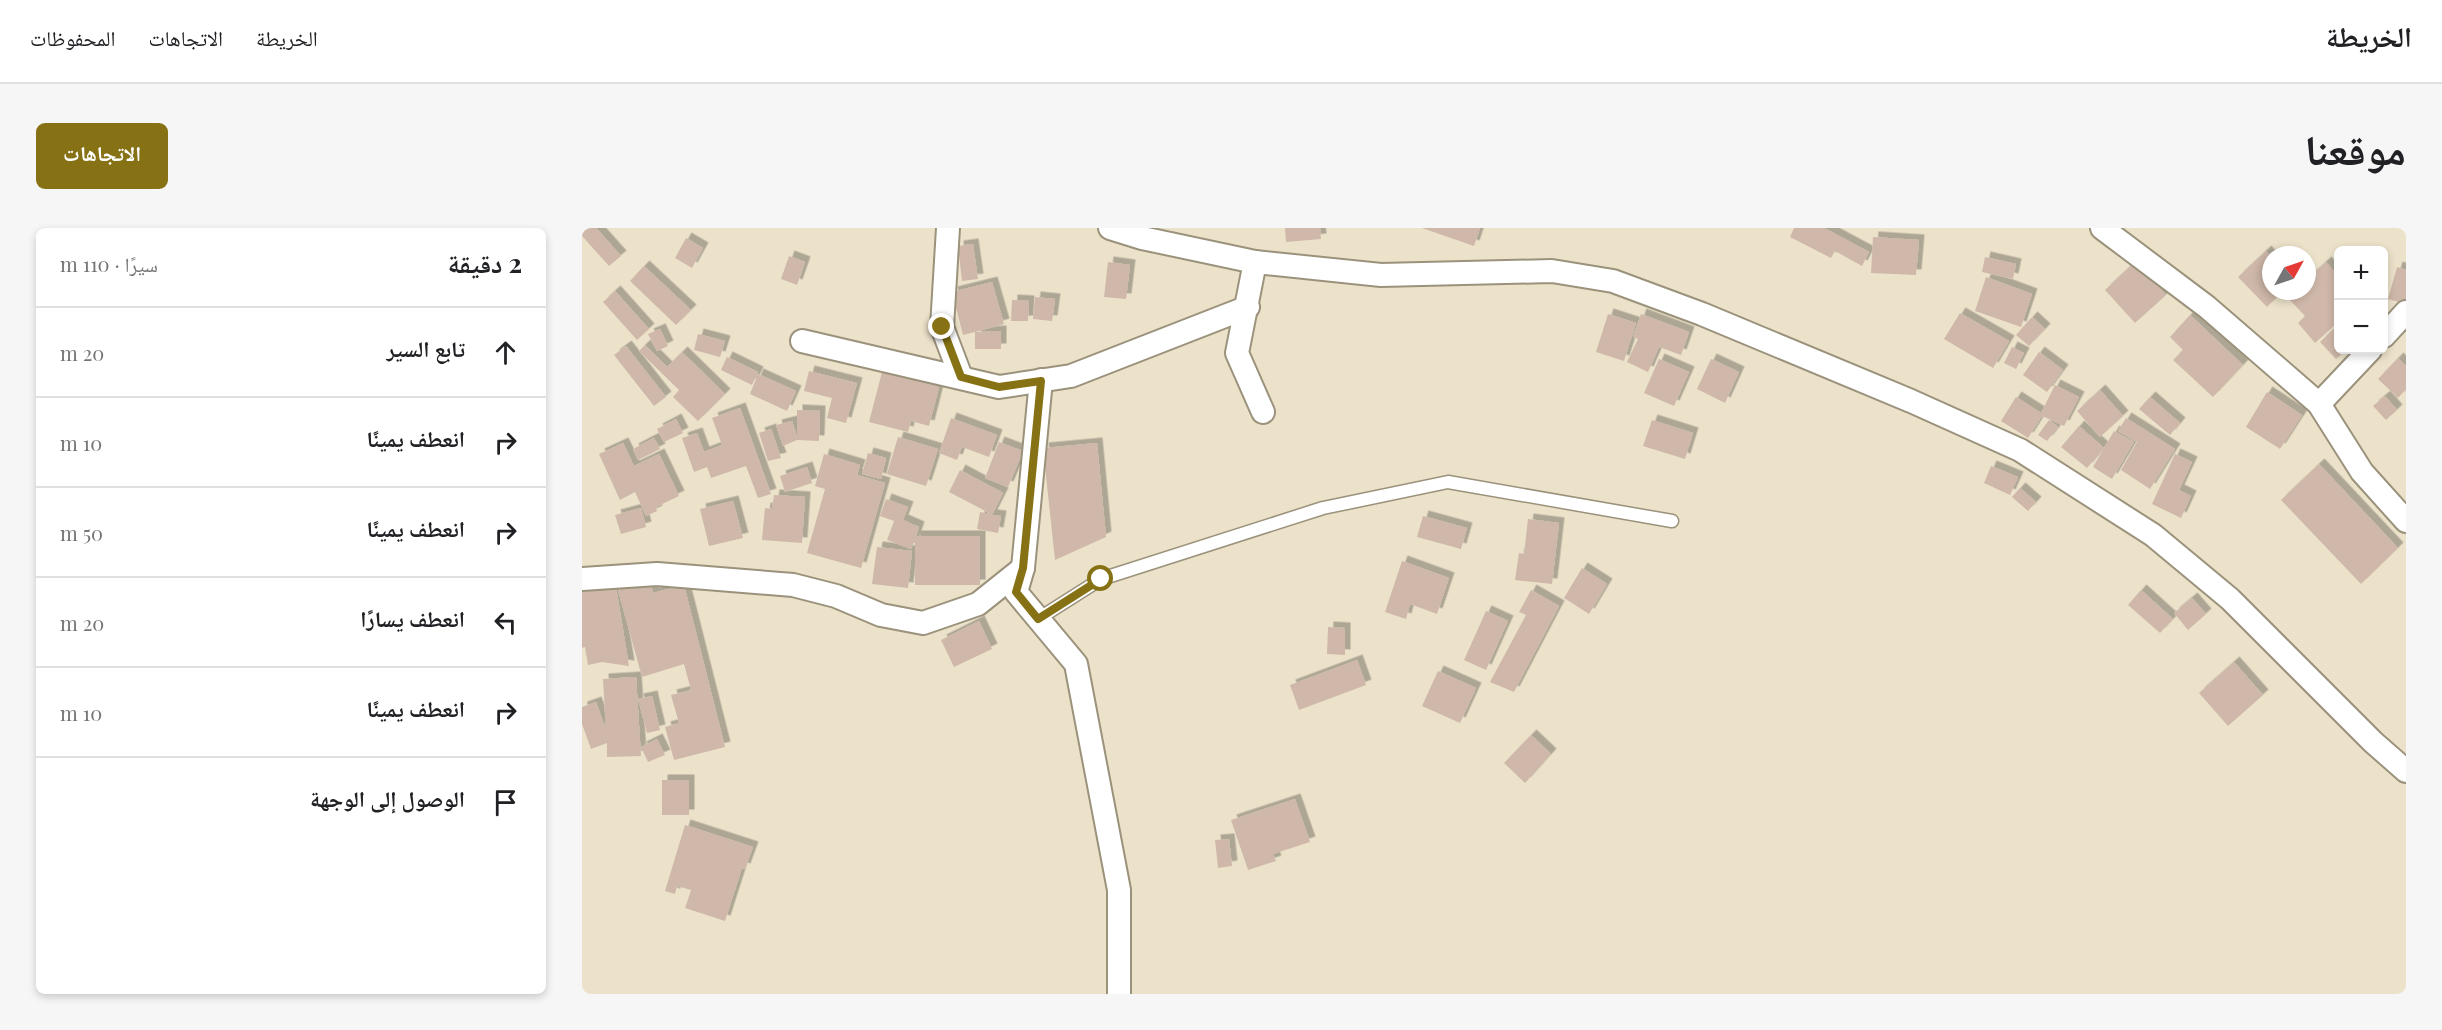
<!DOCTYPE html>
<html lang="ar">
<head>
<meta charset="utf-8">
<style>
	:root { --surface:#fff; --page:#f6f6f6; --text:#202124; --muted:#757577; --line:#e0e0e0; --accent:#867214 }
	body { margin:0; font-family:"Playfair Display","Noto Naskh Arabic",serif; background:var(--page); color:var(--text); direction:rtl }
	.controls { position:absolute; right:18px; top:18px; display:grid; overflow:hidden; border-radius:9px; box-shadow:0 3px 9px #0003 }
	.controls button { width:54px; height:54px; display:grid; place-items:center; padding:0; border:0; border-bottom:2px solid var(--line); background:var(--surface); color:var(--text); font:30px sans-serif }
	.compass { position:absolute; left:1680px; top:18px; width:54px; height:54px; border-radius:50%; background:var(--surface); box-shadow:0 3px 9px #0003; rotate:50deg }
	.stop { position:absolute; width:18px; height:18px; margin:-14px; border:4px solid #867214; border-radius:50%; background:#fff }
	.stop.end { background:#867214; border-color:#fff; box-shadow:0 2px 6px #0008 }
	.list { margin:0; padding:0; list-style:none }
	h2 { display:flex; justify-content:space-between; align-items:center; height:78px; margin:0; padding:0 24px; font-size:26px }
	h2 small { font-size:20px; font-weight:400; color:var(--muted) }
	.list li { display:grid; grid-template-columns:39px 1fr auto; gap:18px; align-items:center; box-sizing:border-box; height:90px; padding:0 24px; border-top:2px solid var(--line) }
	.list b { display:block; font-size:22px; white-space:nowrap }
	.list em { font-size:20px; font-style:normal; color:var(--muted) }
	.icon { flex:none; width:33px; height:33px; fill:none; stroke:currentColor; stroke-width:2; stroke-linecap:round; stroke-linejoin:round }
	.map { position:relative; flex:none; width:1824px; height:766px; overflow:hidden; direction:ltr; border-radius:9px }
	header { display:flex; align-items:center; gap:36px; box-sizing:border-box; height:84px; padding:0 30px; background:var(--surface); border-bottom:2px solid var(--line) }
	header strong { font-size:28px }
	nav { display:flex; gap:33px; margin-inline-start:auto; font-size:21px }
	.intro { display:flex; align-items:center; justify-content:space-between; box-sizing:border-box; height:144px; padding:0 36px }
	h1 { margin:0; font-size:42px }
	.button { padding:15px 27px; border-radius:9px; background:var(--accent); color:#fff; font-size:21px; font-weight:700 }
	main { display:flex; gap:36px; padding:0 36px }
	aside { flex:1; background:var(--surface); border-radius:9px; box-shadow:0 3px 9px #0003 }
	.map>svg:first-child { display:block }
	.building { fill:#cfb8a9; filter:url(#shadow) }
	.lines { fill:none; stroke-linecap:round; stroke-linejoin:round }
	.lane-casing { stroke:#9b927c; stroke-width:15 }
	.street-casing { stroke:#9b927c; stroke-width:26 }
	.lane { stroke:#fff; stroke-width:12 }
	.street { stroke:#fff; stroke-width:22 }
	.route { stroke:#867214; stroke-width:8 }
</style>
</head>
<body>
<header>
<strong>الخريطة</strong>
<nav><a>الخريطة</a><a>الاتجاهات</a><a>المحفوظات</a></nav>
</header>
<div class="intro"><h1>موقعنا</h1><a class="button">الاتجاهات</a></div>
<main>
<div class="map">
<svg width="1824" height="766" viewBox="0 0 1824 766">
	<defs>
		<filter id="shadow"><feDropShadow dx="5.5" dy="-5.5" stdDeviation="0" flood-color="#0004"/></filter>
	</defs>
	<rect width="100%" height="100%" fill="#ece2ca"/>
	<g class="building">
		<polygon points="0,0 14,0 39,28 27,38 0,8"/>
		<polygon points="703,0 738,0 739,11 704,14"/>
		<polygon points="840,0 898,0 892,18"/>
		<polygon points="1212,0 1242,0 1287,24 1280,38 1253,23 1249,30 1208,9"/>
		<polygon points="1291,9 1337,12 1334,47 1289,45"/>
		<polygon points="104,10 121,20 110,40 93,30"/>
		<polygon points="391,16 396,51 380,53 376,18"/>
		<polygon points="1684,23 1689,29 1689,63 1701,63 1685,79 1656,49"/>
		<polygon points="207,28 223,34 215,57 199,51"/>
		<polygon points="1403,29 1434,36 1431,51 1400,44"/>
		<polygon points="526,34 548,37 544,71 522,69"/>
		<polygon points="1553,34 1584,67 1553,95 1523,62"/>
		<polygon points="1744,34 1756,48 1756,94 1733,115 1716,95 1723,88 1705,69 1711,63 1725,63 1725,51"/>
		<polygon points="62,38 109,82 94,97 48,53"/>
		<polygon points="1815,39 1824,42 1824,76 1806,71"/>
		<polygon points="1404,49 1450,66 1439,99 1393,83"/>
		<polygon points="410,54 422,96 393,104 419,103 419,121 393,121 393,104 381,107 370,64"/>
		<polygon points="33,63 67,101 55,112 21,74"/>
		<polygon points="453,69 473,71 470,93 451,91"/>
		<polygon points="430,72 447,73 446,93 429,93"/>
		<polygon points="1378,85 1427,113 1411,140 1362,111"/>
		<polygon points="1026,86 1054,95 1042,133 1014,124"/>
		<polygon points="1059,86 1107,104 1099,127 1077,119 1066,144 1045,134 1056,111 1051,109"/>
		<polygon points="1608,87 1661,137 1631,169 1591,132 1601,122 1588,109"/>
		<polygon points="1450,89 1463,101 1447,118 1434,107"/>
		<polygon points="1756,97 1756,122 1765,122 1754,131 1738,114"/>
		<polygon points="78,101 86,118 75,123 66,106"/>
		<polygon points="116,106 143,113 138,129 112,122"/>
		<polygon points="63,117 85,139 100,124 143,166 116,193 91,169 97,162 57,123"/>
		<polygon points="44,118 84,169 72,178 32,127"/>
		<polygon points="1430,119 1442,125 1434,141 1422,135"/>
		<polygon points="1457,124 1481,142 1465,164 1441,147"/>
		<polygon points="145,129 176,144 170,157 139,142"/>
		<polygon points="1816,130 1824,138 1824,161 1816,170 1796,151"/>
		<polygon points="1077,131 1107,144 1092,178 1062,165"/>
		<polygon points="1129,131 1157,144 1143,175 1115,161"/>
		<polygon points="227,143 275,155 264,195 245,190 250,170 222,163"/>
		<polygon points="300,144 357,159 347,198 329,193 326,204 287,194"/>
		<polygon points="176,146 214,163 205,183 168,166"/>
		<polygon points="1473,157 1497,169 1482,198 1460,188 1446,210 1419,193 1434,169 1459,185"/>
		<polygon points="1518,162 1541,188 1518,209 1495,183"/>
		<polygon points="1685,164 1720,187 1698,221 1664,199"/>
		<polygon points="1803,168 1815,182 1804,192 1791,178"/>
		<polygon points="1568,169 1598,195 1588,207 1557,181"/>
		<polygon points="158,180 189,266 176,270 164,238 129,250 125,239 112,244 100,210 115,205 122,224 140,217 130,190"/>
		<polygon points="215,182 238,183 237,213 215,212 201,218 194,197 210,193 215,209"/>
		<polygon points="369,190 415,207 407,229 380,219 375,232 357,225"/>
		<polygon points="1544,190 1593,221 1568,261 1539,242 1555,214 1536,203"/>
		<polygon points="94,191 101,205 82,214 75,201"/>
		<polygon points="1070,192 1111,205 1103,231 1061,218"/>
		<polygon points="1467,192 1476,199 1465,213 1456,207"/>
		<polygon points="1497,198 1522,220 1505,240 1479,219"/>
		<polygon points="189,201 199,230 186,233 177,205"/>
		<polygon points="1532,203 1552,214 1530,251 1511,239"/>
		<polygon points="316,209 356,221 344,258 305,246"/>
		<polygon points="72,210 78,221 56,232 51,221"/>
		<polygon points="417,214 441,223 426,259 403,250"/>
		<polygon points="41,215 52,238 77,226 97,268 74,279 75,283 64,288 53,264 38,272 17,226"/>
		<polygon points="515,215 524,309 473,332 461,220"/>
		<polygon points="286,225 304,230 299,251 280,246"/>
		<polygon points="242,226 278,237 275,247 303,255 279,340 225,325 243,261 233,258"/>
		<polygon points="1593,226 1610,234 1597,262 1609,268 1599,290 1570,276"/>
		<polygon points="1737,236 1816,320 1779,356 1699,272"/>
		<polygon points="1409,238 1436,249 1428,267 1402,255"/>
		<polygon points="225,239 230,255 203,264 198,248"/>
		<polygon points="378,242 421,265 410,287 419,288 416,305 395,301 398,284 409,286 367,264"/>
		<polygon points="1438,260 1454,274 1446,283 1430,269"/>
		<polygon points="192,267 223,269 220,315 180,312 183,280 190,281"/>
		<polygon points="304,271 326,279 321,292 337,299 334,308 398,308 398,357 333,357 333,311 329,321 305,312 312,293 298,288"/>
		<polygon points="151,273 161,310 127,318 118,281"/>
		<polygon points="59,280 64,299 39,306 33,287"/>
		<polygon points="841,288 885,300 879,321 835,309"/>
		<polygon points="946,291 977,295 970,356 933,352 937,325 942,326"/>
		<polygon points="295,319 330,323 326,360 290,356"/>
		<polygon points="820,333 867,350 855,386 828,376 824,391 803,384"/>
		<polygon points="1000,340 1025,356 1007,386 982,370"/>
		<polygon points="33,353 47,438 20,434 6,437 3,419 0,420 0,359"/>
		<polygon points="68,354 71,365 102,357 143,519 92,532 83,499 97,495 89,467 109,462 102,436 60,449 36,362"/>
		<polygon points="949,362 977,378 932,464 908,454 944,387 937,384"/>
		<polygon points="1559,362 1591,391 1578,405 1546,377"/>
		<polygon points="1610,370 1624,386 1606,402 1592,385"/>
		<polygon points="904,383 926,393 904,442 882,432"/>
		<polygon points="397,393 410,421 372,439 359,412"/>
		<polygon points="746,399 763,400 763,427 745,426"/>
		<polygon points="775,432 784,457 717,482 708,457"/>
		<polygon points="1652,434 1681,467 1646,498 1617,465"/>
		<polygon points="856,443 894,460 878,495 840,478"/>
		<polygon points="54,449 59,528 25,529 25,515 9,521 0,496 0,479 14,474 24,502 21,451"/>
		<polygon points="70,468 78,502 65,505 56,471"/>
		<polygon points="949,507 969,526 943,555 922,535"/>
		<polygon points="75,511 83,527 66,534 59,519"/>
		<rect x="80" y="552" width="27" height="35"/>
		<polygon points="713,571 728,614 691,626 694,633 666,642 649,592"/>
		<polygon points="103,597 171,619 163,641 160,640 143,693 103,680 109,662 95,658 93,666 83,663"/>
		<polygon points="647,611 650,638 636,640 633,612"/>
	</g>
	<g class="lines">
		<defs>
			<polyline id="lane" points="456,391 519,351 741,280 866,254 1090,293"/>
			<g id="street">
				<polyline points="366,0 360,99 379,149"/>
				<polyline points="528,0 560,10 673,34 799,47 970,43 1031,53 1120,86 1329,173 1438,222 1571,307 1648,371 1791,514 1824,543"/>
				<polyline points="1520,0 1625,79 1737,176 1780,244 1824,293"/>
				<polyline points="673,34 655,125 681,184"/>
				<polyline points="1802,108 1824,84"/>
				<polyline points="220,113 417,159 489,148 666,79"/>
				<polyline points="459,152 441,340 434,364 494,436 537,662 537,766"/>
				<polyline points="1737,176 1788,122"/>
				<polyline points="0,351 75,346 211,357 254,368 299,387 341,395 396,376 441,340"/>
			</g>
		</defs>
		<use href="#lane" class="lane-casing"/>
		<use href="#street" class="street-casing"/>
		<use href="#lane" class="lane"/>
		<use href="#street" class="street"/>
	</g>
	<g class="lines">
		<polyline class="route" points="360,99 379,149 417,159 459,153 441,340 434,364 456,391 519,351"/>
	</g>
</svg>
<div class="controls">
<button>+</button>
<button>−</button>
</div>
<svg class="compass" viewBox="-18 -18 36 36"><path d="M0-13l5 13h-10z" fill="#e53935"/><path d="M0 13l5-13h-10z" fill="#757577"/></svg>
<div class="stop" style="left:519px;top:351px"></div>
<div class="stop end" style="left:360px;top:99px"></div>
</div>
<aside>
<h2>2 دقيقة<small>سيرًا · 110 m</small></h2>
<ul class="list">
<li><svg class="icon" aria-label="ahead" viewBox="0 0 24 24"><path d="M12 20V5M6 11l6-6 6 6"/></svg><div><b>تابع السير</b></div><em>20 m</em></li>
<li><svg class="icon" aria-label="right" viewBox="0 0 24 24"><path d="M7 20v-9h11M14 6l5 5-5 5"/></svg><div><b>انعطف يمينًا</b></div><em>10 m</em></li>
<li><svg class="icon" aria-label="right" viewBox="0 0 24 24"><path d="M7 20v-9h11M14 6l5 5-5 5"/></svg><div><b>انعطف يمينًا</b></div><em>50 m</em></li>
<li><svg class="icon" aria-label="left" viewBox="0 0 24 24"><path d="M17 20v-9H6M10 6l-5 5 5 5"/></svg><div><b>انعطف يسارًا</b></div><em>20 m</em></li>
<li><svg class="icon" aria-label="right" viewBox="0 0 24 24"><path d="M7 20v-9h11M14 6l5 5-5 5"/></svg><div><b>انعطف يمينًا</b></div><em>10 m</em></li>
<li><svg class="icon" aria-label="arrive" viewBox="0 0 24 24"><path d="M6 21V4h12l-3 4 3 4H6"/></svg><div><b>الوصول إلى الوجهة</b></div></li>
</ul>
</aside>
</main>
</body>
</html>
